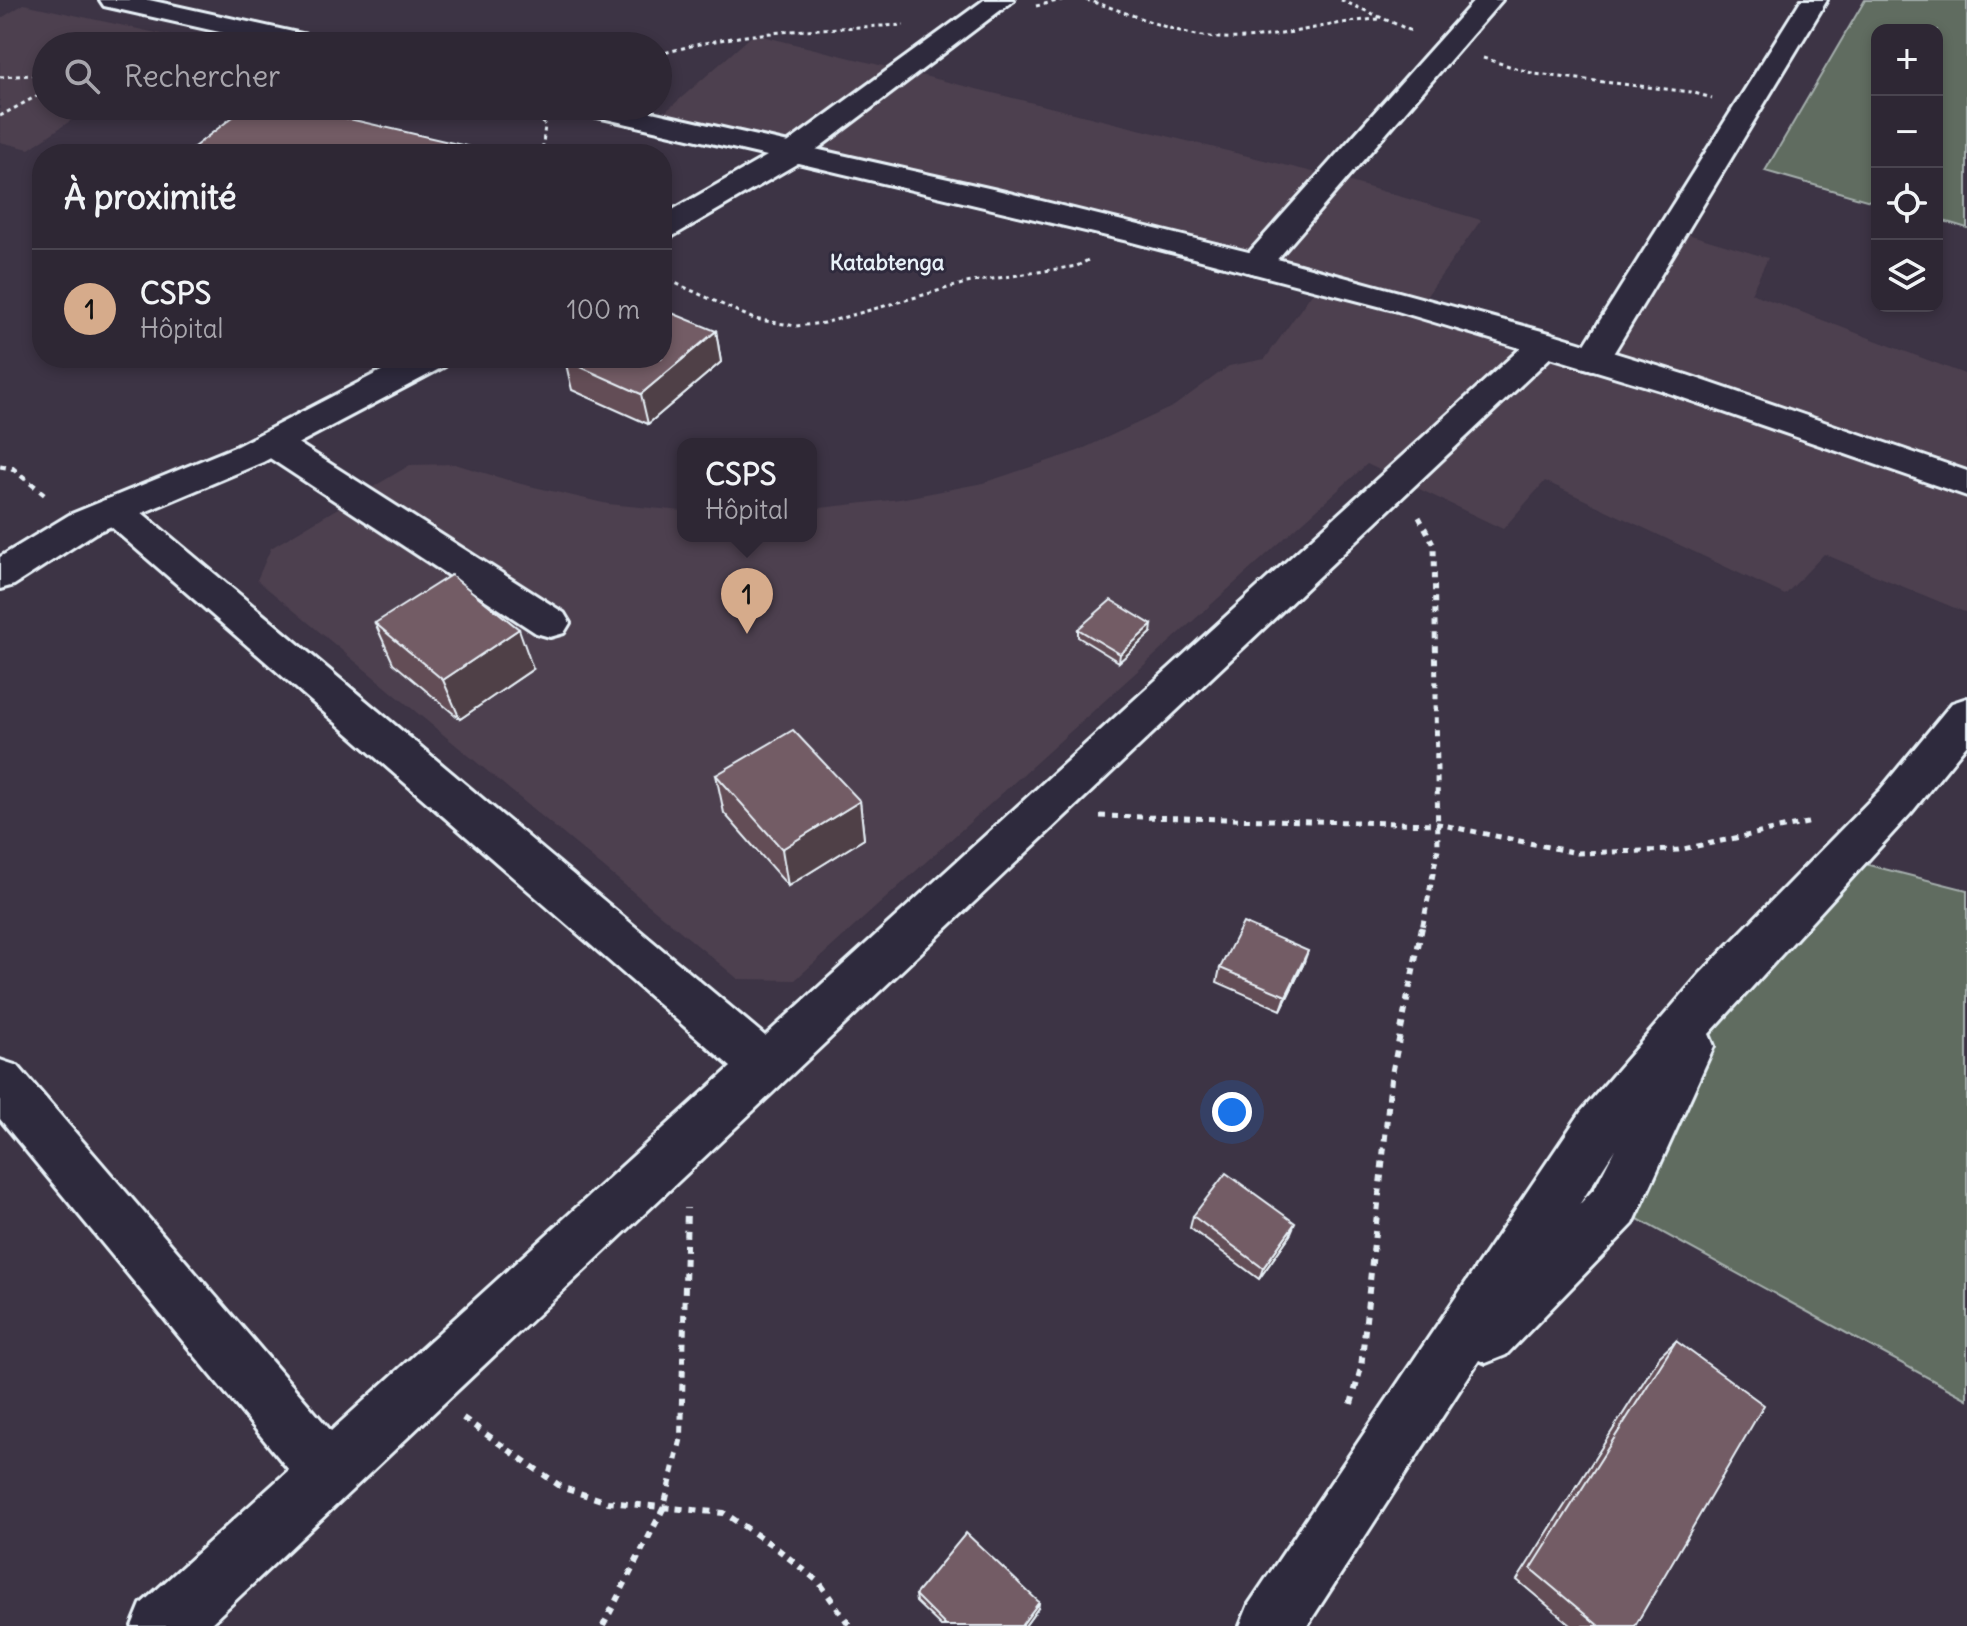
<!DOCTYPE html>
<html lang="fr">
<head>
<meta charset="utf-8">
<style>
	:root { --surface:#2e2734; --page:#3a3340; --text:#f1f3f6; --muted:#a7a5ac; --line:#49444f; --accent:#d6ab8b }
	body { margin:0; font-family:Delius,sans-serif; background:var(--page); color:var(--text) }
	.controls { position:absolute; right:24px; top:24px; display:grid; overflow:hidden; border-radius:16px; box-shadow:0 4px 12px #0003 }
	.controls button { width:72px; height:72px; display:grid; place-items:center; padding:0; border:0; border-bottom:2px solid var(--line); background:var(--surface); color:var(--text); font:40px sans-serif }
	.you { position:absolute; left:1232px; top:1112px; width:28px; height:28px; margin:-20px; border:6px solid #fff; border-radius:50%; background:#1a73e8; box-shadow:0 0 0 12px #1a73e833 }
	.badge { display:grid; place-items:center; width:52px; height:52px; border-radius:50%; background:var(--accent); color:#111; font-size:26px; font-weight:700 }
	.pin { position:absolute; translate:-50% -66px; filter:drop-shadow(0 2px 4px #0008) }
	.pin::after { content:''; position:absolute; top:42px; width:28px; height:24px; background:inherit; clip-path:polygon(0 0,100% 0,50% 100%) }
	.popup { position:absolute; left:677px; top:438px; width:140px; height:104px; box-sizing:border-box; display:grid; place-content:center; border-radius:16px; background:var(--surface); filter:drop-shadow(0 2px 6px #0005); font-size:26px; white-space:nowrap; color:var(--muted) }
	.popup b { font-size:30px; color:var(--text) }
	.popup::after { content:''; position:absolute; left:50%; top:100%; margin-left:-16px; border:16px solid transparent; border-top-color:var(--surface) }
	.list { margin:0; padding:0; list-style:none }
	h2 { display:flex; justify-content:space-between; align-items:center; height:104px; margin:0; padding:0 32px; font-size:34px }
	h2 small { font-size:26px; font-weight:400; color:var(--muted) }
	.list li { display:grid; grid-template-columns:52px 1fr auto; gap:24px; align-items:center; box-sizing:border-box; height:120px; padding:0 32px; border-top:2px solid var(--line) }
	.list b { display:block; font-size:30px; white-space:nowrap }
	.list p { margin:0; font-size:26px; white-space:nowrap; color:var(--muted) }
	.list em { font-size:26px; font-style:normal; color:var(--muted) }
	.icon { flex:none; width:44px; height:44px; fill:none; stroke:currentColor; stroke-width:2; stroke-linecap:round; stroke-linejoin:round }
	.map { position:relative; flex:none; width:1967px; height:1626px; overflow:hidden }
	.search { position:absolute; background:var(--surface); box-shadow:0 4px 12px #0003; left:32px; top:32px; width:640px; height:88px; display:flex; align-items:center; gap:20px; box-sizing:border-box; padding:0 28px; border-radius:44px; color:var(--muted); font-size:30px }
	.panel { position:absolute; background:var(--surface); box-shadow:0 4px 12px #0003; left:32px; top:144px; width:640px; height:224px; border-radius:32px }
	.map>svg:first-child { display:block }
	.built { fill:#4d404f }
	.green { fill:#616c61; stroke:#a4aeac; stroke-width:2 }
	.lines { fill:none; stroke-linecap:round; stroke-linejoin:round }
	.minor-casing { stroke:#e8f1f8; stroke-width:6 }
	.major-casing { stroke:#e8f1f8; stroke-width:6 }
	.path-far2 { stroke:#e8f1f8; stroke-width:3; stroke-dasharray:4 4; stroke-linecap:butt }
	.path-far1 { stroke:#e8f1f8; stroke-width:5; stroke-dasharray:6 6; stroke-linecap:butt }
	.path { stroke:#e8f1f8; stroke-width:6; stroke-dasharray:7 7; stroke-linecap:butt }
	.minor { fill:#2f2a3d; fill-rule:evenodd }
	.major { fill:#2f2a3d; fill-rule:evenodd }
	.wall { fill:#634e57; stroke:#e8f1f8; stroke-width:2 }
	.shaded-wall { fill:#504047; stroke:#e8f1f8; stroke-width:2 }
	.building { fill:#735b65; stroke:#e8f1f8; stroke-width:2 }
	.labels { text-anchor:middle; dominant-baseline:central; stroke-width:6; stroke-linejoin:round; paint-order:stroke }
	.far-quarter-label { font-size:22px; font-weight:bold; fill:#e8f1f8; stroke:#2f2a3d }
</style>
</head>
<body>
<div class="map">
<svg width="1967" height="1626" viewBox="0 0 1967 1626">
	<rect width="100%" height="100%" fill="#3d3445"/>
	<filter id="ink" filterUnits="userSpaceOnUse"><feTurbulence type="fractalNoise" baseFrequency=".0125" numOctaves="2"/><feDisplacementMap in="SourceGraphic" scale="16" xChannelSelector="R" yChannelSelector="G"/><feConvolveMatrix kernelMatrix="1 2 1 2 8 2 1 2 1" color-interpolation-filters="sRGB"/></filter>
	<g filter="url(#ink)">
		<g class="built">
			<polygon points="24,4 202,43 197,46 46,46 46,106 92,106 29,149 0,142 0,19"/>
			<polygon points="754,34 1333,177 1481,220 1418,308 1593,358 1671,229 1768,258 1751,293 1967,375 1967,613 1824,554 1785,595 1545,481 1503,529 1367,464 795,980 738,979 257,580 271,548 410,465 455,464 521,484 608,504 683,511 683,536 811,536 811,509 900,499 983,483 1078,451 1174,406 1229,366 1265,359 1320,282 655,121"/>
		</g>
		<g class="green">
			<polygon points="1865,0 1967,0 1967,228 1937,219 1937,30 1877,30 1877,203 1765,171"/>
			<polygon points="1841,858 1967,890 1967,1399 1614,1206 1717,989"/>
		</g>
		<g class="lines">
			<defs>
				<g id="minor">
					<polygon points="984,0 1014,0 804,159 793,162 782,159 778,153 782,147"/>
					<polygon points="1475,0 1502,0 1267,271 1256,274 1245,271 1240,264 1245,257"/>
					<polygon points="1801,0 1827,0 1605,367 1593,370 1581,367 1576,359"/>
					<polygon points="1545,334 1557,337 1562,344 1557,351 208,1626 132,1626 141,1604 289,1470 0,1119 0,1060 18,1066 331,1431 731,1067 102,519 96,510 102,501 115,497 128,501 765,1036 1533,337"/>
					<polygon points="272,431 285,435 564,613 570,623 564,633 550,637 536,633 259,451 254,443 259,435"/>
					<path d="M1967 698V744L1911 813 1709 1034 1714 1046 1633 1224 1506 1355 1486 1363 1479 1360 1307 1626H1240L1249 1604 1581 1112 1700 974 1881 789 1952 703ZM1615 1149 1595 1188 1579 1205Z"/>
				</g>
				<g id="major">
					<polygon points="100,0 149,0 329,40 333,46 282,46 104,6"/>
					<polygon points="572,106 625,106 997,190 1281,260 1553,334 1687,375 1967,471 1967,496 1663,391 1394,310 1128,241 798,163 673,236 662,238 662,216 767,156 576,112"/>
					<polygon points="406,358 450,358 445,366 263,462 95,533 14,585 0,589 0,557 69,515 237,446"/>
				</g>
			</defs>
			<use href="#minor" class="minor-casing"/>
			<use href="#major" class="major-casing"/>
			<g class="path-far2">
				<path d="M1086 0C1131 12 1175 36 1222 38 1276 41 1328 21 1381 19"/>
				<polyline points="1341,0 1414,32"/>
				<polyline points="1036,6 1062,0"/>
				<path d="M658 55C738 30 821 29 904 25"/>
				<polyline points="1483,58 1535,74 1691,92 1712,98"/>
				<polyline points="0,77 46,74"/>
				<polyline points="498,106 534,114 545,125 542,154"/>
				<polyline points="534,114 540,106"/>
				<polyline points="0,116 46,91"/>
				<polyline points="662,277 754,319 796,326 824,323 966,283 1077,266 1090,259"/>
			</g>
			<g class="path-far1">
				<polyline points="0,466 12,468 49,498"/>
				<polyline points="1419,517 1434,545 1438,849 1422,929"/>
				<polyline points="1100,816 1438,824 1577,853 1678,850 1812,822"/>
			</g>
			<g class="path">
				<polyline points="1351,1404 1361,1368 1391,1079 1422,927"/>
				<polyline points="463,1418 563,1488 608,1502 724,1513 775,1547 819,1582 850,1626"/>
				<polyline points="603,1626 664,1507 681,1437 687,1208"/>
			</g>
			<use href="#minor" class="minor"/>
			<use href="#major" class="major"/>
		</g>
		<g class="wall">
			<polygon points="716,331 721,362 648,424 572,390 565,360"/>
			<polygon points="375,623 533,669 460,719 393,663"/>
			<polygon points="1078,629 1151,633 1119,662 1078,637"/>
			<polygon points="716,775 860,801 864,839 788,886 724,813"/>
			<polygon points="1303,965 1281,1010 1217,982 1220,968"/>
			<polygon points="1193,1216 1290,1235 1259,1279 1190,1228"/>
			<polygon points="1676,1341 1635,1626 1572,1626 1517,1580 1660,1356"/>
			<polygon points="915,1595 1039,1602 1038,1608 1025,1626 941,1626 916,1602"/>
		</g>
		<g class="shaded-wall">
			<polygon points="716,331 721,362 648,424 641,394"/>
			<polygon points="1152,625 1151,633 1119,662 1120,654"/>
			<polygon points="519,629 533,669 460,719 443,680"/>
			<polygon points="860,801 864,839 788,886 782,849"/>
			<polygon points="1308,951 1303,965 1281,1010 1286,996"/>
			<polygon points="1295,1223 1290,1235 1259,1279 1263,1268"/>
			<polygon points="1039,1602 1038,1608 1025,1626 1021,1626"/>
		</g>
		<g class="building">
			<polygon points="247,106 293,106 484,150 485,154 185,154"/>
			<polygon points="662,309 716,331 641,394 565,360 567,358 662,358"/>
			<polygon points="451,575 519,629 443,680 375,623"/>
			<polygon points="1111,600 1152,625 1120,654 1078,629"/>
			<polygon points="793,730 860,801 782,849 716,775"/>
			<polygon points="1243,923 1308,951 1286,996 1220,968"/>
			<polygon points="1226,1173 1295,1223 1263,1268 1193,1216"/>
			<polygon points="1676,1341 1764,1405 1635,1626 1599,1626 1531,1569"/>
			<polygon points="966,1533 1039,1602 1021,1626 946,1626 915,1595"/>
		</g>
	</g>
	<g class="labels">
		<g class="far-quarter-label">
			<text x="887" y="262">Katabtenga</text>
		</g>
	</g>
</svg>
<div class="controls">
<button>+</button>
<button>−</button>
<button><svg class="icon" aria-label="locate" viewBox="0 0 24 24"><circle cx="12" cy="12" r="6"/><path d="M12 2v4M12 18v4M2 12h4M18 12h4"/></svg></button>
<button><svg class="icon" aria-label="layers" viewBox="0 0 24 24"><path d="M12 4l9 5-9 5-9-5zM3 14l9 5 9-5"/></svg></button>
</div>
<div class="you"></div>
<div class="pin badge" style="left:747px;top:634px">1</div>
<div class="popup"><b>CSPS</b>Hôpital</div>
<div class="search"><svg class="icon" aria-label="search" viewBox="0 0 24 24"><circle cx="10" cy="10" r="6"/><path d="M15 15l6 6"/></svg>Rechercher</div>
<section class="panel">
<h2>À proximité<small></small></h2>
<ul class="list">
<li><span class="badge">1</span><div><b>CSPS</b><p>Hôpital</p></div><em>100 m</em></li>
</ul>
</section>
</div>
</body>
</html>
